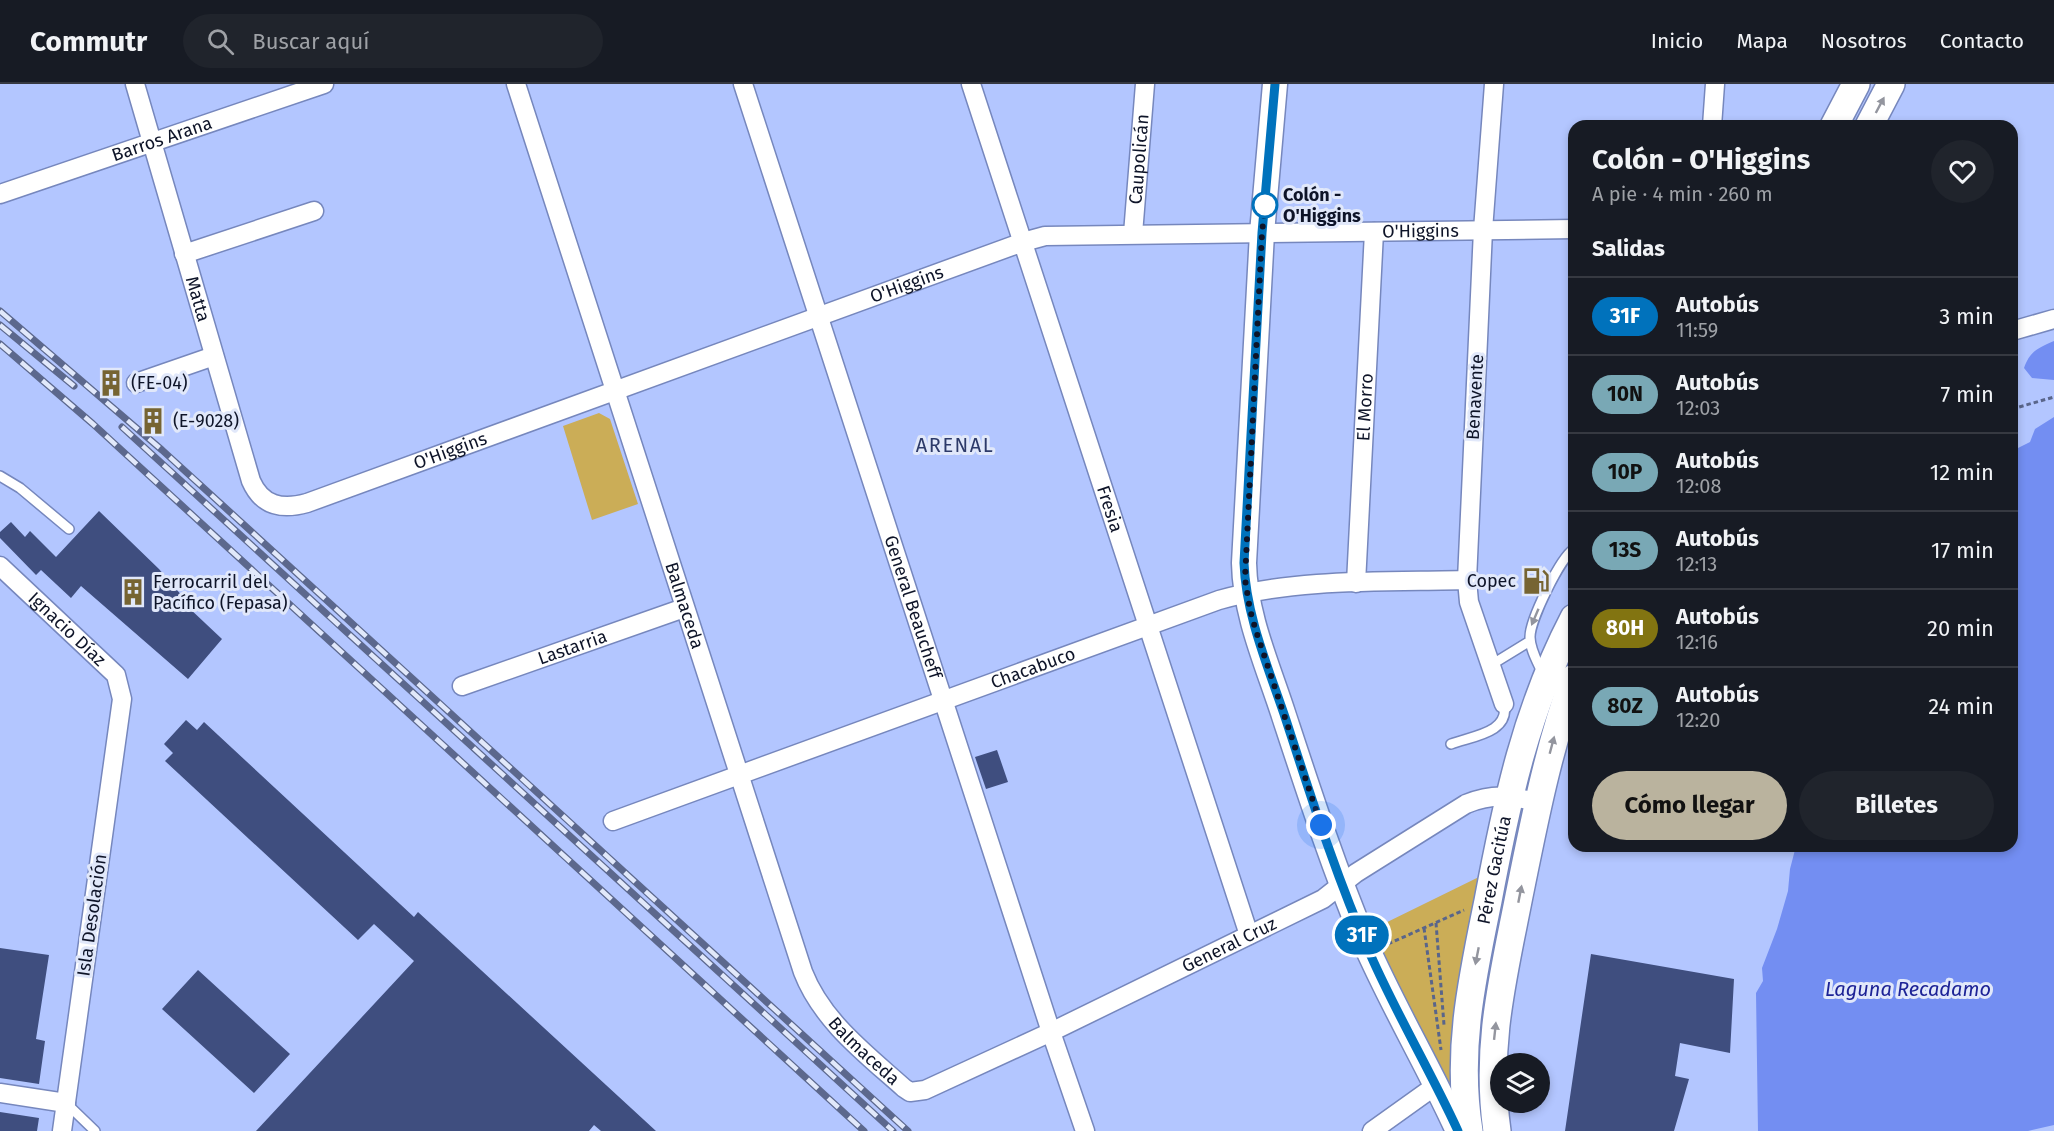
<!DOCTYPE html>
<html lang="es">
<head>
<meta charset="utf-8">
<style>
  :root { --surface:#171b24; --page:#20242c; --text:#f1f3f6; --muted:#9ea1a6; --line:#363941; --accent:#bab39e }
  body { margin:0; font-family:"Fira Sans",sans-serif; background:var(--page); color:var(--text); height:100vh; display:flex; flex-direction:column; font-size:22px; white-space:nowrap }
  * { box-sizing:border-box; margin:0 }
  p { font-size:20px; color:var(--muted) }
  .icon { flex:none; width:33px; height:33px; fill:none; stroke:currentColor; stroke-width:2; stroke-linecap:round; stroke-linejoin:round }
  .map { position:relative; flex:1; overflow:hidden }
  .sheet { position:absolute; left:1568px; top:36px; width:450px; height:732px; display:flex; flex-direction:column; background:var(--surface); border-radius:18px; box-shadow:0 3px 9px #0003 }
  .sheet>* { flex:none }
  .badge { padding:0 12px; border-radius:20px; font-size:21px; line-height:39px }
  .tools { position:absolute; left:1490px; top:969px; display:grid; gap:12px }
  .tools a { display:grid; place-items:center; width:60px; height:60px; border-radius:50%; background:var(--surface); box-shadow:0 3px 9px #0003; font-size:30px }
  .you { position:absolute; width:30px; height:30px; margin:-15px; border:4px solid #fff; border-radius:50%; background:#1a73e8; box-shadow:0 0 0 9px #1a73e833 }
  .map>.badge { position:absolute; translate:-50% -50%; box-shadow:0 0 0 3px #fff }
  h2 { padding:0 24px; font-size:22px; line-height:54px }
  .round { display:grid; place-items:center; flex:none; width:63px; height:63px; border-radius:32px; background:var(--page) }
  .summary { display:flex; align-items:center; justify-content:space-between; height:102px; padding:0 24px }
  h1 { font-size:28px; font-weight:700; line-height:45px }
  .action { display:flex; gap:12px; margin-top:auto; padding:12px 24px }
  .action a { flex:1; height:69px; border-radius:36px; background:var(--accent); color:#111; font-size:24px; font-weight:700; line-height:69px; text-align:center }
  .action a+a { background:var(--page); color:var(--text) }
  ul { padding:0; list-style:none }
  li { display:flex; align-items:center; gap:18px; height:78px; padding:0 24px; border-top:2px solid var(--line) }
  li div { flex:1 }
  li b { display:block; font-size:22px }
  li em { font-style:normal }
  li .badge { min-width:66px; font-weight:700; text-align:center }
  header { display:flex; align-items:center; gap:36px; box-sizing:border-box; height:84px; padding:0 30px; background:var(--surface); border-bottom:2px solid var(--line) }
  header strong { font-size:28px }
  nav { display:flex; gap:33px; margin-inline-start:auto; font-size:21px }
  .search { width:420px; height:54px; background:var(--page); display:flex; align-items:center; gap:15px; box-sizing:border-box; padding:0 21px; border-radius:33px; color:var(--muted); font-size:22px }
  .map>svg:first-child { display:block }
  .green { fill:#cbad57 }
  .water { fill:#738ef2 }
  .building { fill:#3f4e7f }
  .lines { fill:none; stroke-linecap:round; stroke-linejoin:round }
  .lane-casing { stroke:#7687bd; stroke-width:12 }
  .street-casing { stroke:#7687bd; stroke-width:21 }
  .secondary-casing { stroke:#7687bd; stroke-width:27 }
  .primary-casing { stroke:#7687bd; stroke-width:30 }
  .path { stroke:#59658a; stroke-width:3; stroke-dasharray:4.5 3; stroke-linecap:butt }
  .lane { stroke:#fff; stroke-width:9 }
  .street { stroke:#fff; stroke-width:18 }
  .secondary { stroke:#fff; stroke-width:24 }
  .primary { stroke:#fff; stroke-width:27 }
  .rail-casing { stroke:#5c688d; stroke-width:7 }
  .rail { stroke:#e1e8fa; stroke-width:4.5; stroke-dasharray:14; stroke-linecap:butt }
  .oneway { fill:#93959e }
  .line-casing { stroke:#fff; stroke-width:14 }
  .line { stroke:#0072bc; stroke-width:9 }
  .walk { stroke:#0e1428; stroke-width:6; stroke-dasharray:0 10.8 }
  .stop-dot { fill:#fff; stroke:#0072bc; stroke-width:3 }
  .labels { text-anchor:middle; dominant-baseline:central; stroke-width:6; stroke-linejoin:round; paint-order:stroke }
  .street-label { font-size:18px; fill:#0e1428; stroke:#e1e8fa }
  .stop-label { font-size:18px; font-weight:bold; fill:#0e1428; stroke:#e1e8fa; text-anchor:start }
  .poi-label { font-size:18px; fill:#0e1428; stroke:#e1e8fa; text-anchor:start }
  .neighbourhood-label { font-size:20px; letter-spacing:1.5px; fill:#2d3a69; stroke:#e1e8fa }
  .water-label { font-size:20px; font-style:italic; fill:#1d2396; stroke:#e1e8fa }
</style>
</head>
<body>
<header>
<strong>Commutr</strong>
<div class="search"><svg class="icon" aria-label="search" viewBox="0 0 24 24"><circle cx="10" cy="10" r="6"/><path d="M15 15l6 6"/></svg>Buscar aquí</div>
<nav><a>Inicio</a><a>Mapa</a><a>Nosotros</a><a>Contacto</a></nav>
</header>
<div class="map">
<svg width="2054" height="1047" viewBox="0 0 2054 1047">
  <rect width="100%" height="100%" fill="#b3c6ff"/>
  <path class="green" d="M599,329L610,335L638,420L592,436L563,342Z
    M1485,790L1454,998L1445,999L1371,846Z"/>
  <path class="water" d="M2054,257V296L2032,294L2024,284C2030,267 2038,264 2054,257Z
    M2054,333V1041L2028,1047H1758L1756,909L1763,897L1762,884L1777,845L1788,807L1790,785L1796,762H2012V381L2018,364L2030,358L2035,345Z"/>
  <path class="building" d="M99,427L159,485L189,520L188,523L222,555L188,595L81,502L71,514L41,486L36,491L0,454V448L11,438L25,453L30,447L56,473Z
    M186,636L197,646L204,638L414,833L418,828L656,1047H601L594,1041L589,1047H256L414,877L374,840L358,856L165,677L173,669L164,660Z
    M997,666L1008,698L986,705L975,673Z
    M0,864L49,871L36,955L45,957L39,1000L0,994Z
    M1591,870L1734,895L1730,969L1680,959L1675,992L1689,995L1674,1047H1565Z
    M198,886L290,970L254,1009L162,925Z
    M0,1028L39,1034L37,1047H0Z"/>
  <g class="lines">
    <defs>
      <path id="lane" d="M0,392L20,404L69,445
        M1491,581L1530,557
        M1542,588C1537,577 1530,565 1530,553C1530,536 1560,474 1574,465
        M1451,660C1472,652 1510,649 1504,620
        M66,1019L95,1047"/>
      <g id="street">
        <path id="s1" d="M135,0L251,397C262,422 282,426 307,419L1023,158L1045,152L1574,145"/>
        <path id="s2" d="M516,0L803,888C822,937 866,970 904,1004L910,1008L925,1006L1051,948L1323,815L1356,789L1466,720C1494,709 1509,712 1538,718"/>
        <path id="s3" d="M743,0L1051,948L1085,1047"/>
        <path id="s4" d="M971,0L1249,851"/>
        <path d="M1494,0L1483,146L1467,496L1469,518L1504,620"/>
        <path d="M1712,42L1715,0"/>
        <path id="s5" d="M0,110L324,0"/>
        <path id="s6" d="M1133,150L1145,0"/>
        <path d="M184,170L314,127"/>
        <path d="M2012,247L2054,235"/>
        <path d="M136,299L214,272"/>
        <path id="s7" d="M0,482L116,591L122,615L62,1047"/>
        <path id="s8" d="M1356,499L1374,148"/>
        <path id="s9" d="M462,602L684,524"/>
        <path id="s10" d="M613,737L1219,516C1294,494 1388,498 1467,496"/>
        <path d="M0,1009L66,1019"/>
        <path d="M1372,1047L1435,1002"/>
      </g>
      <path id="secondary" d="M1275,0L1262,149L1244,479C1245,532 1268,582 1284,632C1309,708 1334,785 1365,859C1393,923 1429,983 1458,1047"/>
      <g id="primary">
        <path d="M1834,42L1856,0"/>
        <path d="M1869,42L1891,0"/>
        <path id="s11" d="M1469,1047C1456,967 1472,895 1488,817C1507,716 1526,626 1574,534"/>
        <path d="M1497,1047C1485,962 1503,894 1519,812C1534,738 1548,665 1574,594"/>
      </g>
    </defs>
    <use href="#lane" class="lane-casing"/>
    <use href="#street" class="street-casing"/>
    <use href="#secondary" class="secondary-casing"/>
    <use href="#primary" class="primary-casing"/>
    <path class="path" d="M2012,325L2054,313
      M1436,839L1444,941
      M1424,844L1441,966
      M1388,860L1464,826"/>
    <use href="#lane" class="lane"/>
    <use href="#street" class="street"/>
    <use href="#secondary" class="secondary"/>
    <use href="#primary" class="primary"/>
    <defs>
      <path id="rail" d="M0,227L162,366L908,1047
        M0,241L74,302
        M0,260L93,340L864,1047
        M122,343L893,1047"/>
    </defs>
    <use href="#rail" class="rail-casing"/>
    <use href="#rail" class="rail"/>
  </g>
  <defs><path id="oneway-solid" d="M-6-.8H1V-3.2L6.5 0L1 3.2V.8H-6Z" transform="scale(1.5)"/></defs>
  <g class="oneway">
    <use href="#oneway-solid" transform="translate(1880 21) rotate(-62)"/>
    <use href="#oneway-solid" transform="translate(1535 533) rotate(113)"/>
    <use href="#oneway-solid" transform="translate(1552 661) rotate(-75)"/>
    <use href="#oneway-solid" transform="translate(1520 810) rotate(-79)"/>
    <use href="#oneway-solid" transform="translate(1477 872) rotate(101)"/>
    <use href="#oneway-solid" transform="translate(1495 947) rotate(-84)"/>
  </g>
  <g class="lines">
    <defs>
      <path id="line" d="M1275,0L1262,149L1244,479C1246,533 1269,585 1286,636C1312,716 1337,795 1371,872C1397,931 1431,988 1458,1047"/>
    </defs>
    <use href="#line" class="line-casing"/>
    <use href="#line" class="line"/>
    <path class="walk" d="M1265,121L1262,149L1245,495L1250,526L1256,547L1321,741"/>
  </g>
  <defs>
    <symbol id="building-bare" viewBox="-9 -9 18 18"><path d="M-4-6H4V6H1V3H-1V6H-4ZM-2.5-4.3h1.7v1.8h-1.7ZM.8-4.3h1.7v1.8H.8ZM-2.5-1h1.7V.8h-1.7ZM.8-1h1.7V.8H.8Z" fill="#766432" stroke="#e1e8fa" stroke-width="2.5" paint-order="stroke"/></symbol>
    <symbol id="fuel-bare" viewBox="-9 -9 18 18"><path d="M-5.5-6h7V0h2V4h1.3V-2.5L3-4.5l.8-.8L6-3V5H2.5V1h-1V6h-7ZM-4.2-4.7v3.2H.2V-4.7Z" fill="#766432" stroke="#e1e8fa" stroke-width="2.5" paint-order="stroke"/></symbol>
  </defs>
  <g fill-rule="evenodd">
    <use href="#building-bare" x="92" y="280" width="38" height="38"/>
    <use href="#building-bare" x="134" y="318" width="38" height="38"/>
    <use href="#fuel-bare" x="1517" y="478" width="38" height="38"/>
    <use href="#building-bare" x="114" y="489" width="38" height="38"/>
  </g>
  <circle class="stop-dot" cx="1265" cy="121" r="12"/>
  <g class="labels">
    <g class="street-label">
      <text stroke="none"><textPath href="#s5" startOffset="171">Barros Arana</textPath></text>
      <text stroke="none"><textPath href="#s6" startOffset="75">Caupolicán</textPath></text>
      <text stroke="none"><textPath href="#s1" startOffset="1641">O'Higgins</textPath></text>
      <text stroke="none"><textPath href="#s1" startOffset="1119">O'Higgins</textPath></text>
      <text stroke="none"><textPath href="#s1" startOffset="224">Matta</textPath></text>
      <text transform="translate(1475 313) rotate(-87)">Benavente</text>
      <text stroke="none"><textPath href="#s8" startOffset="176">El Morro</textPath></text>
      <text stroke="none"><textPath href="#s1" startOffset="633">O'Higgins</textPath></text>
      <text stroke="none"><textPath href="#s4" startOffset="447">Fresia</textPath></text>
      <text stroke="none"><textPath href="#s2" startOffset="548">Balmaceda</textPath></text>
      <text stroke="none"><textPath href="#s3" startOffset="550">General Beaucheff</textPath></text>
      <text stroke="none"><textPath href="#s7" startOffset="92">Ignacio Díaz</textPath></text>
      <text stroke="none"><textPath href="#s9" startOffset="117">Lastarria</textPath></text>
      <text stroke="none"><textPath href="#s10" startOffset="447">Chacabuco</textPath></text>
      <text stroke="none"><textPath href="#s11" startOffset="264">Pérez Gacitúa</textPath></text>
      <text transform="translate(92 831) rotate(-82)">Isla Desolación</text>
      <text stroke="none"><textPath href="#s2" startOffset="1448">General Cruz</textPath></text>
      <text stroke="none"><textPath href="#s2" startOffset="1034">Balmaceda</textPath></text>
    </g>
    <g class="stop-label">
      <text x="1283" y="111">Colón -<tspan x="1283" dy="21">O'Higgins</tspan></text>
    </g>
    <g class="poi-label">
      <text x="131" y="299">(FE-04)</text>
      <text x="173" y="337">(E-9028)</text>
      <text x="1516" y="497" text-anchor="end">Copec</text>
      <text x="153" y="498">Ferrocarril del<tspan x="153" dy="21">Pacífico (Fepasa)</tspan></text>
    </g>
    <g class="neighbourhood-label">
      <text x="955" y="361">ARENAL</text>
    </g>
    <g class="water-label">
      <text x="1908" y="905">Laguna Recadamo</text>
    </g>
  </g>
</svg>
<div class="tools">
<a><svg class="icon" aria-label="layers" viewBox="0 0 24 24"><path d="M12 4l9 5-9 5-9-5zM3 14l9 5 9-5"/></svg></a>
</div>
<div class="you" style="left:1321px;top:741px"></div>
<b class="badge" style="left:1362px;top:851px;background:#0072bc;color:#fff">31F</b>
<section class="sheet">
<div class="summary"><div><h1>Colón - O'Higgins</h1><p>A pie · 4 min · 260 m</p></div><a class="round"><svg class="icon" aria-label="heart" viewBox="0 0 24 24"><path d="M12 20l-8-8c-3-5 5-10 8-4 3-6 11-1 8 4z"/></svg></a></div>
<h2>Salidas</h2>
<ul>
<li><span class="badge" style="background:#0072bc;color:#fff">31F</span><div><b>Autobús</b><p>11:59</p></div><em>3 min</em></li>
<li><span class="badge" style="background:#79a8b5;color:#111">10N</span><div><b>Autobús</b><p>12:03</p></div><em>7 min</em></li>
<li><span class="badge" style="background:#79a8b5;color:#111">10P</span><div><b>Autobús</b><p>12:08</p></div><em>12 min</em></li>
<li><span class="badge" style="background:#79a8b5;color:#111">13S</span><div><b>Autobús</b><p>12:13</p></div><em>17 min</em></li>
<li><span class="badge" style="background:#827411;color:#fff">80H</span><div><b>Autobús</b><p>12:16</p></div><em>20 min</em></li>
<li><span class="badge" style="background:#79a8b5;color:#111">80Z</span><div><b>Autobús</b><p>12:20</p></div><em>24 min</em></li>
</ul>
<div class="action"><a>Cómo llegar</a><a>Billetes</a></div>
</section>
</div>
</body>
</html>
